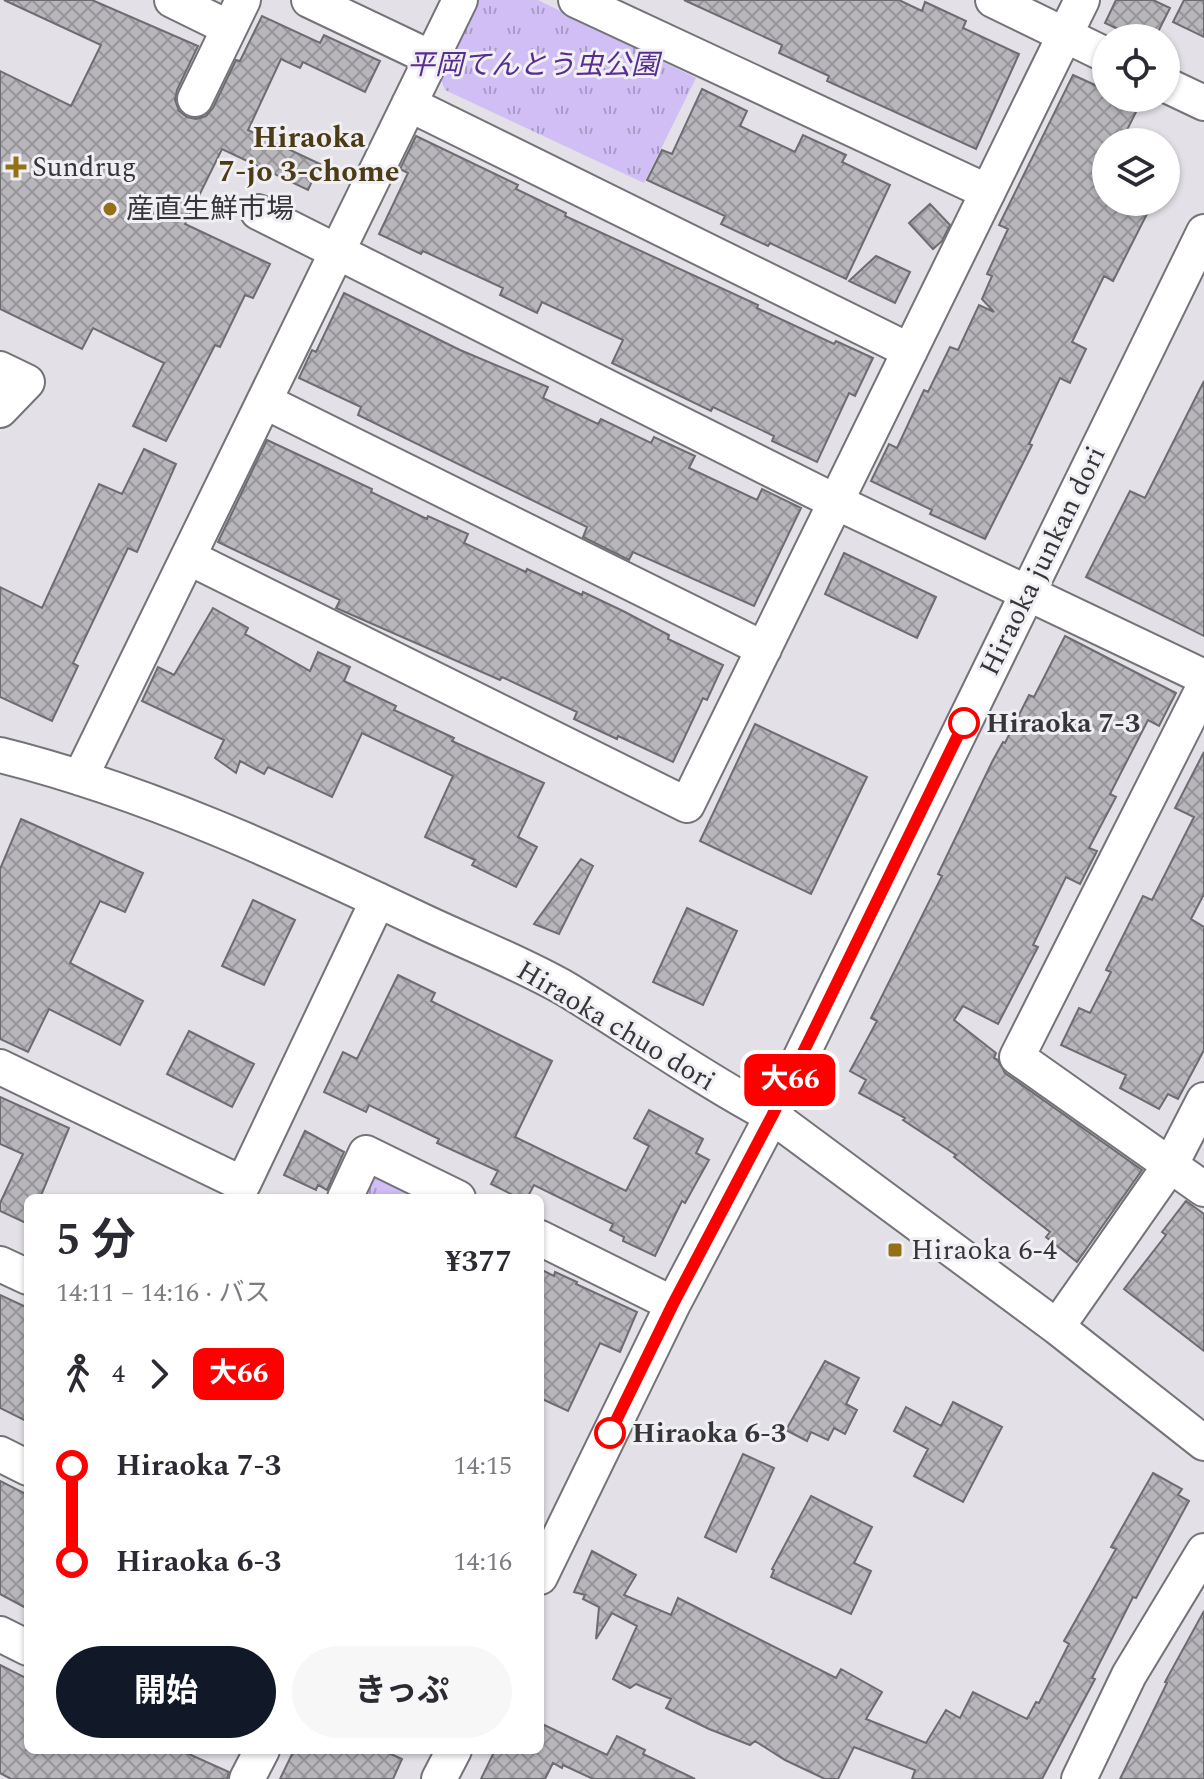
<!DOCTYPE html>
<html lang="ja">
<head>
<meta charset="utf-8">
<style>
  :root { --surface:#fff; --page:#f7f7f7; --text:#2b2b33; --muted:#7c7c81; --accent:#111827 }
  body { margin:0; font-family:Spectral,"Noto Sans JP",serif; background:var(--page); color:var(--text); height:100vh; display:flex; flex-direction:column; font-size:30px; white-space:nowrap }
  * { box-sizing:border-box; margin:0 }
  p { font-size:26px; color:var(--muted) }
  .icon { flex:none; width:44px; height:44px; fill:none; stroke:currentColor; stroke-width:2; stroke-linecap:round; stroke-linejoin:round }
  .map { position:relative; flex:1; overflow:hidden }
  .sheet { position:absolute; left:24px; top:1194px; width:520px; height:560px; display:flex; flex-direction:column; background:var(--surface); border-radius:12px; box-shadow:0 2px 6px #0004 }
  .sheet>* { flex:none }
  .badge { padding:0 16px; border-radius:12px; font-size:28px; line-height:52px }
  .tools { position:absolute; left:1092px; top:24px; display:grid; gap:16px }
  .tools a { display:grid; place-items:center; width:88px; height:88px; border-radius:50%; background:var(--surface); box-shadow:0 2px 6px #0004; font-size:40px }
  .map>.badge { position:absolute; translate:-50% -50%; box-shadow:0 0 0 4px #fff }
  .legs { display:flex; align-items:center; gap:12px; height:88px; padding:0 32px; font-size:26px }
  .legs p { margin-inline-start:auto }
  .headline { display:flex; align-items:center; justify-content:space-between; height:136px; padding:0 32px }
  h1 { font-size:44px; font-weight:700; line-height:60px }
  .cta { display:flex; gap:16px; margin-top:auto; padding:16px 32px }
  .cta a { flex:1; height:92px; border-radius:48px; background:var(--accent); color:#fff; font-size:32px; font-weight:700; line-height:92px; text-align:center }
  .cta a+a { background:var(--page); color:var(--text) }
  ul { padding:0 32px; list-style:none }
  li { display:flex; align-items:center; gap:28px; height:96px; font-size:30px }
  li i { display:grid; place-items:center; width:12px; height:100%; margin:0 10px; background:currentColor }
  li i::after { content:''; width:20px; height:20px; margin:-10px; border:6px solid; border-radius:50%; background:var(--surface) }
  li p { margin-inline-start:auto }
  li:first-child i { background:linear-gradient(#0000 50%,currentColor 0) }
  li:last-child i { background:linear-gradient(currentColor 50%,#0000 0) }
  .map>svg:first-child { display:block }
  .grass { fill:url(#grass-tufts) }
  .building { fill:url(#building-cross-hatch); stroke:#6d6c71; stroke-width:2 }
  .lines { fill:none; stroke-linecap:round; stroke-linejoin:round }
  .minor-casing { stroke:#747378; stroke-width:38 }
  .minor { stroke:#fff; stroke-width:34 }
  .line-1-casing { stroke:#fff; stroke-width:18 }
  .line-1 { stroke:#f00; stroke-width:12 }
  .poi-dot { fill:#947119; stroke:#f0eff4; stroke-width:3 }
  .stop-1-dot { fill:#fff; stroke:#f00; stroke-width:4 }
  .labels { text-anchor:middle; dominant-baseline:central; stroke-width:6; stroke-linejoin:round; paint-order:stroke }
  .park-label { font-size:28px; font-style:italic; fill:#582d90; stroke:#f0eff4 }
  .poi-label { font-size:28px; fill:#363537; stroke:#f0eff4; text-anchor:start }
  .street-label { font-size:28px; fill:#363537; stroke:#f0eff4 }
  .stop-label { font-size:28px; font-weight:bold; fill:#363537; stroke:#f0eff4; text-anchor:start }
  .neighbourhood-label { font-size:30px; font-weight:bold; fill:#4c3b14; stroke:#f0eff4 }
</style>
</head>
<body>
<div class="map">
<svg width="1204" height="1779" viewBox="0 0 1204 1779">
  <defs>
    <pattern id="grass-tufts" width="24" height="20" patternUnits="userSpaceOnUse" patternTransform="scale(2)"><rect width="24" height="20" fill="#d0bef5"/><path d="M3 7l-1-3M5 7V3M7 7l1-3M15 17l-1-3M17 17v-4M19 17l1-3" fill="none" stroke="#aa9bc7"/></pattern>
    <pattern id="building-cross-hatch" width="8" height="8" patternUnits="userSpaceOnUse" patternTransform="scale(2)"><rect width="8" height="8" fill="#b8b6bb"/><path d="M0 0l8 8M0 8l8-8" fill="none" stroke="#969599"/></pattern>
  </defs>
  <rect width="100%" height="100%" fill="#e3e1e7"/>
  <path class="grass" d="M479,0H538L696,78L644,183L445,90L441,80Z
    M366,1153L434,1198H345Z"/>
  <path class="building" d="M4,0H92L198,46L177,90L175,100L179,111L187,117L196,119L206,116L213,108L236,60L240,61L262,16L320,43L324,35L380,61L365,92L303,62L300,68L281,59L248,130L320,164L308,190L222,149L185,224L270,264L253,298L245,295L220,347L215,345L166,441L133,426L164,363L93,328L82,349L0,309V71L71,106L101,45Z
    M684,0H899L922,11L925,2L966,21L963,28L1019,54L976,149L827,81L829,76L779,53L782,45Z
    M1116,0H1153L1170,8L1155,38H1137L1105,23Z
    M1184,0H1204V37L1173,22Z
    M1073,75L1106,90V98H1122L1139,106L1121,142H1106V202H1153L1113,281L1104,276L1072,342L1086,349L1070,383L1060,378L1029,444L1032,445L985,539L930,514L932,510L871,481L889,444L897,448L924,390L928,392L950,347L958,350L979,305L994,312L982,299L992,276L987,274L1008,229L999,225Z
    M702,89L747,111L740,126L795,152L803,135L846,155L842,162L890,185L846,279L770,243L768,246L721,224L725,216L647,180L662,150L672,154Z
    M416,136L518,185L516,189L566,213L565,216L758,305L757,308L834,344L836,341L873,358L855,396L849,393L817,462L772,441L774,436L713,407L711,411L612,363L623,340L542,302L537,313L500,295L503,288L423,251L421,254L379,234L408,173L400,169Z
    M930,204L950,225L942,241L933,249L909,223Z
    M876,256L910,272L895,303L849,281Z
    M344,293L460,350L548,387L543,398L598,424L601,419L651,443L654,437L695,456L689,468L757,500L762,489L801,508L754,606L633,552L629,560L583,537L587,527L358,415L361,407L299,378L312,350L316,352Z
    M1204,381V636L1086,577L1130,491L1145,498Z
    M267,440L372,489L371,492L427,519L428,516L468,534L464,543L526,572L527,569L582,595L583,592L623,611L669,635L668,639L723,665L707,700L703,698L673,762L618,736L617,739L574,719L577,712L502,677L500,680L336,608L340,600L218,542Z
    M144,449L176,464L137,552L128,548L73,663L78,666L52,721L0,697V587L42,608L99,484L122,494Z
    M844,553L936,597L917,638L825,594Z
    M213,608L248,628L245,634L310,671L318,652L350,667L344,681L396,706L394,710L454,738L452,741L544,783L518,837L537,847L516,887L472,865L475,860L425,837L453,776L362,733L332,797L268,767L264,774L240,761L236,773L215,758L224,740L142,701L158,667L174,675Z
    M1065,636L1176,693L1159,726L1148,720L1110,794L1116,797L1089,848L1097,851L1080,884L1066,877L1033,945L1038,947L998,1024L963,1006L954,1020L996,1053L994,1058L998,1060L1005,1073L1142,1170L1077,1262L1046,1237L1050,1232L954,1157L956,1155L903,1120L905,1118L859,1093L866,1080L850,1071L877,1021L871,1018L942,876L938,874L992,762L1003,742L1005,743L1029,695L1034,697Z
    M755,724L867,777L811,894L700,841Z
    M1204,752V894L1191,919L1204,927V1050L1178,1099L1168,1094L1159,1109L1120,1088L1126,1075L1061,1045L1079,1008L1090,1013L1111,972L1106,970L1143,896L1152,900L1194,817L1175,808Z
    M21,819L143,873L125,912L100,901L70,963L143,1001L120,1045L49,1009L28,1052L0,1039V869Z
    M581,859L593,866L559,934L534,924Z
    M253,900L295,920L264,985L222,966Z
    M687,908L737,931L703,1005L653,982Z
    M398,975L435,993L431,1001L552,1061L515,1137L626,1191L649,1146L634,1138L649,1110L703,1139L696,1153L709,1160L685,1203L682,1201L655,1256L623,1241L624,1237L610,1230L613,1224L534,1185L527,1198H519L491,1184L498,1171L437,1143L439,1139L369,1105L366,1112L324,1092L343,1052L357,1059Z
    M189,1031L254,1064L232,1107L167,1074Z
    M0,1097L69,1128L40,1198H28V1224L0,1211V1203L23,1154L0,1144Z
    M305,1131L344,1152L327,1190L318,1185L316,1190L284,1175Z
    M1186,1201L1204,1214V1351L1124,1289L1166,1235L1162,1232Z
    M540,1269L554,1276L555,1272L577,1282L576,1284L637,1312L620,1352L600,1343L568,1411L540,1398Z
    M0,1295L28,1308V1422L0,1408Z
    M825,1361L859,1378L846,1404L857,1410L845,1434L834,1428L828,1440L811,1432L807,1441L786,1430Z
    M953,1402L1002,1427L963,1502L914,1476L928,1449L894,1431L906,1407L941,1426Z
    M743,1454L774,1468L736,1552L705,1537Z
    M1153,1473L1182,1489L1178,1495L1189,1501L1136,1598L1133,1597L1092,1678L1095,1679L1042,1779H912L915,1770L854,1747L838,1779H825L785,1760L755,1741L750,1745L709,1729L666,1708L671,1699L636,1684L630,1688L613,1679L637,1626L612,1613L596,1639L599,1607L583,1599L585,1595L574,1592L592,1551L636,1575L624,1595L671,1615L678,1598L836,1678L841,1669L882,1692L866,1719L926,1743L946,1710L960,1718L973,1692L1027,1719L1036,1702L1039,1703L1069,1644L1064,1641L1116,1549L1111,1547Z
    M0,1481L28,1495V1609L0,1594Z
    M811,1496L872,1527L854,1563L871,1571L851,1614L771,1577L774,1570L772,1569Z
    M1204,1611V1779H1120L1167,1683L1165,1682Z
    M0,1665L28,1679V1750H180L229,1772L227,1779H11L0,1773Z
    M540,1723L607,1755L617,1736L645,1750L643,1754L695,1779H593L563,1765L562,1768L553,1763L545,1779H481L495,1750H540Z
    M294,1750H382L402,1759L393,1779H280Z"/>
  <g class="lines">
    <defs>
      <path id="minor" d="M172,0L229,28
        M309,0L431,58
        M576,0L988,192
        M993,0L1106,55
        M1166,85L1204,103
        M195,99L243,0
        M409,104L910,351
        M258,212L836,502L1204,677
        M0,369L27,382L0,410
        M264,401L764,649
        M188,557L687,805L1082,0
        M1204,687L1017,1057L1204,1189
        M0,755C145,791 283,855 418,919C466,942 519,962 566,989C635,1031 701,1078 772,1116L1057,1327L1204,1443
        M80,778L460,0
        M0,1067L243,1184L378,900
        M345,1198L366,1153L458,1198
        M540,1238L673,1304
        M0,1264L28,1277
        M1057,1327L1171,1164L1204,1100
        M0,1454L28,1468
        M540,1577L673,1304L772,1116L1204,232
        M0,1634L28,1648
        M247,1779L262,1750
        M439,1779L454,1750
        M1079,1779L1129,1675L1204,1551"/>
    </defs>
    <use href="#minor" class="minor-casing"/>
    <use href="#minor" class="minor"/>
  </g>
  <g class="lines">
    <defs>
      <path id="line-1" d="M610,1433L673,1304L772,1116L964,723"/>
    </defs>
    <use href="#line-1" class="line-1-casing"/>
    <use href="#line-1" class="line-1"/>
  </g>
  <g class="poi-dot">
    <path d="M12 155h8v8h8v8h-8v8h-8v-8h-8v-8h8z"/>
    <circle cx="110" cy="209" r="8"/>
    <rect x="887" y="1242" width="16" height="16" rx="4"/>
  </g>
  <g class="stop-1-dot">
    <circle cx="964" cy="723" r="14"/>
    <circle cx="610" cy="1433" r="14"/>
  </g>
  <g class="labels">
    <g class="park-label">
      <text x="533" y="65">平岡てんとう虫公園</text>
    </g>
    <g class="poi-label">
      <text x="32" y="167">Sundrug</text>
      <text x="126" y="209">産直生鮮市場</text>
      <text x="911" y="1250">Hiraoka 6-4</text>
    </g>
    <g class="street-label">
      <text transform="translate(1043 561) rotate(-64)">Hiraoka junkan dori</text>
      <text transform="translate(616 1026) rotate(31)">Hiraoka chuo dori</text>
    </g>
    <g class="stop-label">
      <text x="986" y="723">Hiraoka 7-3</text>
      <text x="632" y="1433">Hiraoka 6-3</text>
    </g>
    <g class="neighbourhood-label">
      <text x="309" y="138">Hiraoka<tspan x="309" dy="34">7-jo 3-chome</tspan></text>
    </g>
  </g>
</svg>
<div class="tools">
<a><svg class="icon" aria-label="locate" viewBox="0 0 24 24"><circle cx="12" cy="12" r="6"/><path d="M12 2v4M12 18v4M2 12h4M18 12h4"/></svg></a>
<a><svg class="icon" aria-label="layers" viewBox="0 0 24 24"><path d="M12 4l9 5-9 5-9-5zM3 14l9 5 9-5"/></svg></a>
</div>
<b class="badge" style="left:790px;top:1080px;background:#f00;color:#fff">大66</b>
<section class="sheet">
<div class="headline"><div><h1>5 分</h1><p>14:11 – 14:16 · バス</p></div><b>¥377</b></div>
<div class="legs"><svg class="icon" aria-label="walk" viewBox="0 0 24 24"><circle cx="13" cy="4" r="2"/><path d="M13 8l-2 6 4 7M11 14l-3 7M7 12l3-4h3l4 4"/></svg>4<svg class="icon" aria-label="forward" viewBox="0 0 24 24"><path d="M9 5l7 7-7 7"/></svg><b class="badge" style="background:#f00;color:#fff">大66</b></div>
<ul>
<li><i style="color:#f00"></i><b>Hiraoka 7-3</b><p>14:15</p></li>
<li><i style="color:#f00"></i><b>Hiraoka 6-3</b><p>14:16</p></li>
</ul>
<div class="cta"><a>開始</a><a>きっぷ</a></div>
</section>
</div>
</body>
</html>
